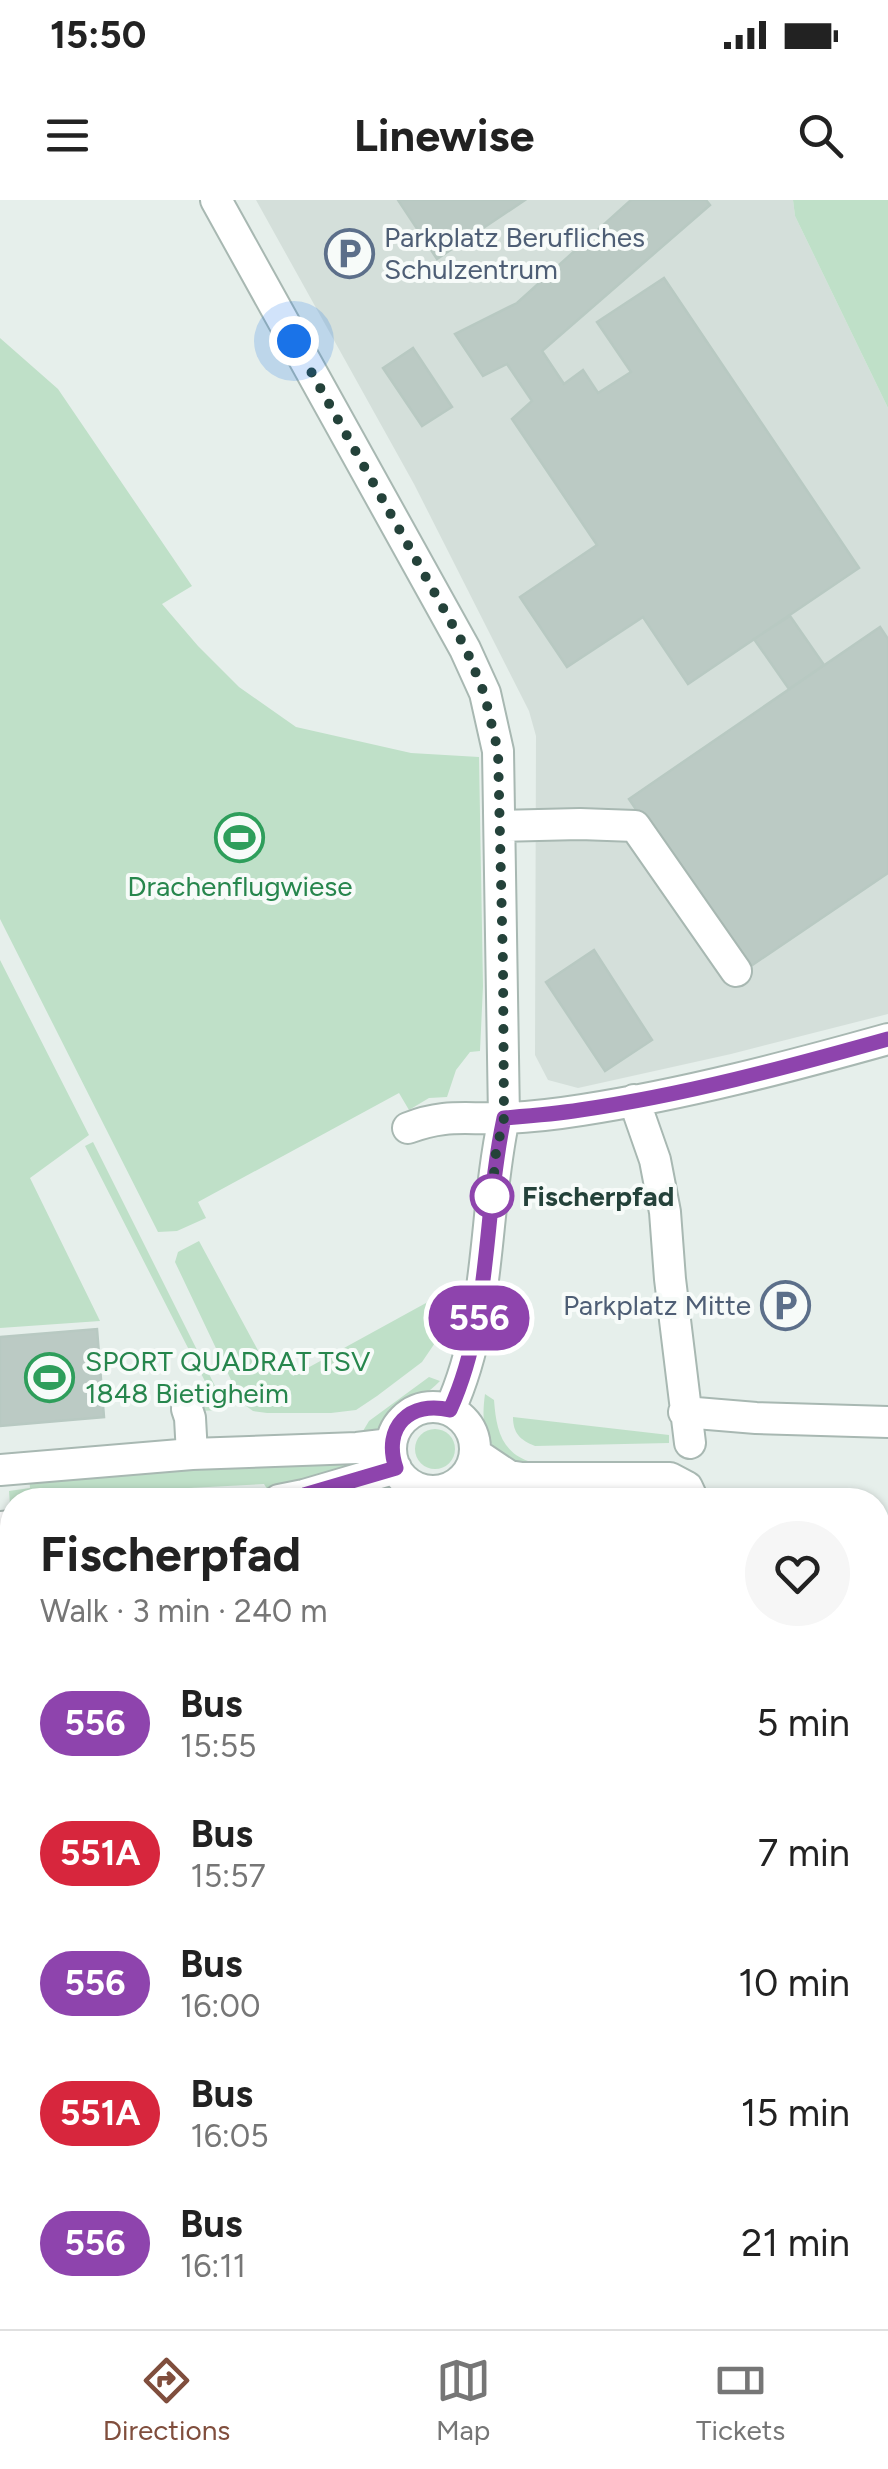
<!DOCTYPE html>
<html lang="en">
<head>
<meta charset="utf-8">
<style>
  :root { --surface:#fff; --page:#f6f6f6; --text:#222; --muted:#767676; --line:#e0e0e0; --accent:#804e3d }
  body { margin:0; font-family:Figtree,sans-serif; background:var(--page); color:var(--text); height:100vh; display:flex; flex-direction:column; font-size:38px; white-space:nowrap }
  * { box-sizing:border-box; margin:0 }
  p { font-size:32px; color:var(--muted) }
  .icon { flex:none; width:55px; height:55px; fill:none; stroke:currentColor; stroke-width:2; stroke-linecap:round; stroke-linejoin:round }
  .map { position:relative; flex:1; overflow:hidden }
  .drawer { position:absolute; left:0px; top:1288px; width:890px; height:842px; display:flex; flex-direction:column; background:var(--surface); border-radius:40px 40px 0 0; box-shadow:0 2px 8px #0004 }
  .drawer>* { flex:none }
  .badge { padding:0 20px; border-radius:32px; font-size:35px; line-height:65px }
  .you { position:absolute; width:50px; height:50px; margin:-25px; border:8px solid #fff; border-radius:50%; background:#1a73e8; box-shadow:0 0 0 15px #1a73e833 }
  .map>.badge { position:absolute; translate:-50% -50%; box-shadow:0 0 0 5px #fff }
  .round { display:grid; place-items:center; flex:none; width:105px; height:105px; border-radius:52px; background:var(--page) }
  .summary { display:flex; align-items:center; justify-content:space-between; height:170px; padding:0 40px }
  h1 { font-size:48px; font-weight:700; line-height:75px }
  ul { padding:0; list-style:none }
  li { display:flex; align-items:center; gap:30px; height:130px; padding:0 40px }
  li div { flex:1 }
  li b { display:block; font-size:38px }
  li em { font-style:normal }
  li .badge { min-width:110px; font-weight:700; text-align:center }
  .status { display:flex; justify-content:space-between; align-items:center; height:70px; padding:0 50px; background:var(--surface); direction:ltr }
  .status svg { height:28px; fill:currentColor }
  header { display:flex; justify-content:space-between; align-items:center; height:130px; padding:0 40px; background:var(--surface); font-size:45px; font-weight:700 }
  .tabs { display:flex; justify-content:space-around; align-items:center; height:140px; border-top:2px solid var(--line); background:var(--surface); font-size:28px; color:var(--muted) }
  .tabs a { display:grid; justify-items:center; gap:5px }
  .tabs .current { color:var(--accent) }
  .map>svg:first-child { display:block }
  .built { fill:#d4dfda }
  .green { fill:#bfe0c8 }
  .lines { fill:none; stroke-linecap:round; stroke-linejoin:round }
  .stream { stroke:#8ec9d4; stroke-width:8 }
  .building { fill:#bbcac4; stroke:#b8c9c2; stroke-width:2.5 }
  .minor-casing { stroke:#a8b8b2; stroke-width:34 }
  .minor { stroke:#fff; stroke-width:30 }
  .line-casing { stroke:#fff; stroke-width:22 }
  .line { stroke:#8e44ad; stroke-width:15 }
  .walk { stroke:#24423a; stroke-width:10; stroke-dasharray:0 18 }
  .stop-dot { fill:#fff; stroke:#8e44ad; stroke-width:5 }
  .labels { text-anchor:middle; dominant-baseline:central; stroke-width:8; stroke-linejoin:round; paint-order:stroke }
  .service-label { font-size:28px; fill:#4e5e75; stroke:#f7fbf9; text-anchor:start }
  .leisure-label { font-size:28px; fill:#27864d; stroke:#f7fbf9 }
  .stop-label { font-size:28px; font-weight:bold; fill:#24423a; stroke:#f7fbf9; text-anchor:start }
</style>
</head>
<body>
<div class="status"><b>15:50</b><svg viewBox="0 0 49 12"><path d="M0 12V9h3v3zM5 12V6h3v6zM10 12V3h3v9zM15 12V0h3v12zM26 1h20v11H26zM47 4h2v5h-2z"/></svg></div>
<header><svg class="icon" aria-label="menu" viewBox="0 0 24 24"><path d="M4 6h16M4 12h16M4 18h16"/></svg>Linewise<svg class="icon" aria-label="search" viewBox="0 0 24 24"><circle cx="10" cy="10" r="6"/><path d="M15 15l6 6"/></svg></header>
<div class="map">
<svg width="888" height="2129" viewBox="0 0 888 2129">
  <rect width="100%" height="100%" fill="#e6efeb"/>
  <path class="built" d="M256,0H793L795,16L888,208V814L731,854L578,888L548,880L535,855L536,536L529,511L414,284Z"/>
  <path class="green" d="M793,0H888V208L795,16Z
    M0,138L58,189L192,386L162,404L198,446L239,487L296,527L411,553L479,557L483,786L480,851L470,852L456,870L447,897L429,898L409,910L399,893L198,1002L206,1018L177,1031L158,1032L0,719Z
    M0,760L89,935L30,978L100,1121L0,1128Z
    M93,942L226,1208L224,1210L196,1211L193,1206L212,1195L85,946Z
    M199,1041L268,1169L284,1161L293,1176L446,1092L439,1137L422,1162L377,1196L356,1210L331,1213H267L253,1211L242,1203L175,1062L178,1052Z
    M429,1177L440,1181C427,1194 419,1197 405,1206C390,1217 382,1231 365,1239L363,1231L369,1221Z
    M485,1194L494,1200C496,1226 500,1251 528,1261C537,1264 551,1262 561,1262L565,1266L524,1273C491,1248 479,1238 485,1194Z
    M513,1217L669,1235V1243L535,1246C520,1240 513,1233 513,1217Z
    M415 1249a20 20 0 1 1 40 0a20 20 0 1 1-40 0Z
    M345,1259L348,1276L269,1292L264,1284L170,1289L56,1300H12V1304L10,1305L9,1291L30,1288L29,1275Z
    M592,2118H850L856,2129H595Z"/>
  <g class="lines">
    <path class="stream" d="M646,2118L650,2129"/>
  </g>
  <path class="building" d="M398,0H525L437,59Z
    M631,0H706L710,5L542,151L564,184L583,170L598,193L631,172L597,122L664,78L859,368L688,484L643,417L567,467L520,397L597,345L512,219L532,201L507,164L483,176L455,134L517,103Z
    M413,148L452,207L422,226L383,168Z
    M790,416L824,465L789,489L754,439Z
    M880,427L888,439V673L745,770L629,599Z
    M594,750L652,840L605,871L546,782Z
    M97,1129L104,1217L0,1226V1137Z
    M888,1351V1427L878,1433V1353L879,1356Z
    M12,1365V1455L10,1427L0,1428V1367Z
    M12,1458V1536L0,1543V1465Z
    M888,1660V1714L884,1716L878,1704V1666Z
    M9,1740L12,1746V1764L0,1771V1745Z
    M12,1764V1790L0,1796V1771Z
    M12,1790V1815L6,1819L0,1809V1796Z
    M878,1977L888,1996V2018L878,2024Z
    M888,2053V2110L878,2091V2059Z
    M103,2118H130L135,2129H83Z
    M201,2118H252L227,2129H206Z
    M439,2118H508L513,2129H445Z
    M508,2118H552L528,2129H513Z"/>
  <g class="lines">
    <defs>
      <path id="minor" d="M216,0L465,449L485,493L498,551L504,918C483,1015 492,1117 450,1209
        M500,626L580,624L635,626L736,771
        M634,900L655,960L665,1012L670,1079L690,1243
        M408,928C447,913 467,920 506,918C531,917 557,914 582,910C685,894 788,867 888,839
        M391 1249a42 42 0 1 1 84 0a42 42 0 1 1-84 0Z
        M187,1209L190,1218L192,1254
        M684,1212L756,1218L888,1222
        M476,1254L509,1276L522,1278H670L687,1287L693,1300
        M0,1270L192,1254L357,1248L391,1244
        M461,1280L492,1299L506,1300
        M279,1300L304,1295L396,1268
        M0,1327L12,1326
        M0,1593L12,1587
        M878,1615L888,1609
        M878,1796L888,1815
        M0,1934L12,1928
        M0,2039L12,2063
        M39,2118L44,2129
        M307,2129L332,2118"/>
    </defs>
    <use href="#minor" class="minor-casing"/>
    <use href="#minor" class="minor"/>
  </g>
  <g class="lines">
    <defs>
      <path id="line" d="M280,1300L304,1295L396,1268C382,1227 410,1200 450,1210C492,1117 483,1015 504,918C529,916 555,914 580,910C684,895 788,867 888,839"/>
    </defs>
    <use href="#line" class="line-casing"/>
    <use href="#line" class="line"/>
    <path class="walk" d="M294,141L466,449L484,493L498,551L503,765L504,918L496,952L492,996"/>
  </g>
  <defs>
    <symbol id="parking-ring" viewBox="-11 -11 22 22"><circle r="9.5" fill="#f7fbf9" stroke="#5c6f8a" stroke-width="1.5"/><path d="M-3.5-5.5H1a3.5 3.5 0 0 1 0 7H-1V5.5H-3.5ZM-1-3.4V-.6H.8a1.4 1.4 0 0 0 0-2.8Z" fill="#5c6f8a"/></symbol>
    <symbol id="stadium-ring" viewBox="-11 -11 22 22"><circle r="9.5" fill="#f7fbf9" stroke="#2e9e5b" stroke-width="1.5"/><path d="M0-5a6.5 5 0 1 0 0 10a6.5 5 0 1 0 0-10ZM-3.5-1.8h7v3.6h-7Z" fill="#2e9e5b"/></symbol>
  </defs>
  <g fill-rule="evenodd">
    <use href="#parking-ring" x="322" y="26" width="55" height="55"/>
    <use href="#stadium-ring" x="212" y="610" width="55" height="55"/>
    <use href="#parking-ring" x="758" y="1078" width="55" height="55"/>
    <use href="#stadium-ring" x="22" y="1150" width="55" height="55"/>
  </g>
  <circle class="stop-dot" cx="492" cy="996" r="20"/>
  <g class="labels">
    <g class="service-label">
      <text x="384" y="37">Parkplatz Berufliches<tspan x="384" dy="32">Schulzentrum</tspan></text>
      <text x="751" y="1105" text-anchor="end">Parkplatz Mitte</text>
    </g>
    <g class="leisure-label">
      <text x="240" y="686">Drachenflugwiese</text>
      <text x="85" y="1161" text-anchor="start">SPORT QUADRAT TSV<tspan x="85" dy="32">1848 Bietigheim</tspan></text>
    </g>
    <g class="stop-label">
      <text x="522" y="996">Fischerpfad</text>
    </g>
  </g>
</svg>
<div class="you" style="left:294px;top:141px"></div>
<b class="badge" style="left:479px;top:1118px;background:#8e44ad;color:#fff">556</b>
<section class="drawer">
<div class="summary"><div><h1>Fischerpfad</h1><p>Walk · 3 min · 240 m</p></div><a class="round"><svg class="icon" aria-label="heart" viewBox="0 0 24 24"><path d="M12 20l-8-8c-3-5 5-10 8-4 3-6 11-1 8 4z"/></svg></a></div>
<ul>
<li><span class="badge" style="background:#8e44ad;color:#fff">556</span><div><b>Bus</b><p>15:55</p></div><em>5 min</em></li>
<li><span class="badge" style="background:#d7263d;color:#fff">551A</span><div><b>Bus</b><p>15:57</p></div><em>7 min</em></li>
<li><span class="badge" style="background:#8e44ad;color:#fff">556</span><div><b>Bus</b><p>16:00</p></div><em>10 min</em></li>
<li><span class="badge" style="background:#d7263d;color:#fff">551A</span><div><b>Bus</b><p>16:05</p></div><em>15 min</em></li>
<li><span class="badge" style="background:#8e44ad;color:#fff">556</span><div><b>Bus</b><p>16:11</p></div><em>21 min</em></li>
</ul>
</section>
</div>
<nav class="tabs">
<a class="current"><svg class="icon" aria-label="directions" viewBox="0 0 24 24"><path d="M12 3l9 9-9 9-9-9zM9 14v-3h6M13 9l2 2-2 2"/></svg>Directions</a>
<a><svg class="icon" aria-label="map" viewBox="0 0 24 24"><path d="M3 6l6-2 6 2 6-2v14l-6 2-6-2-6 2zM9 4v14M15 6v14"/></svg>Map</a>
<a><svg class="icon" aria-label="tickets" viewBox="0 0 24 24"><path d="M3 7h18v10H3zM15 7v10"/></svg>Tickets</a>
</nav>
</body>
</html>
